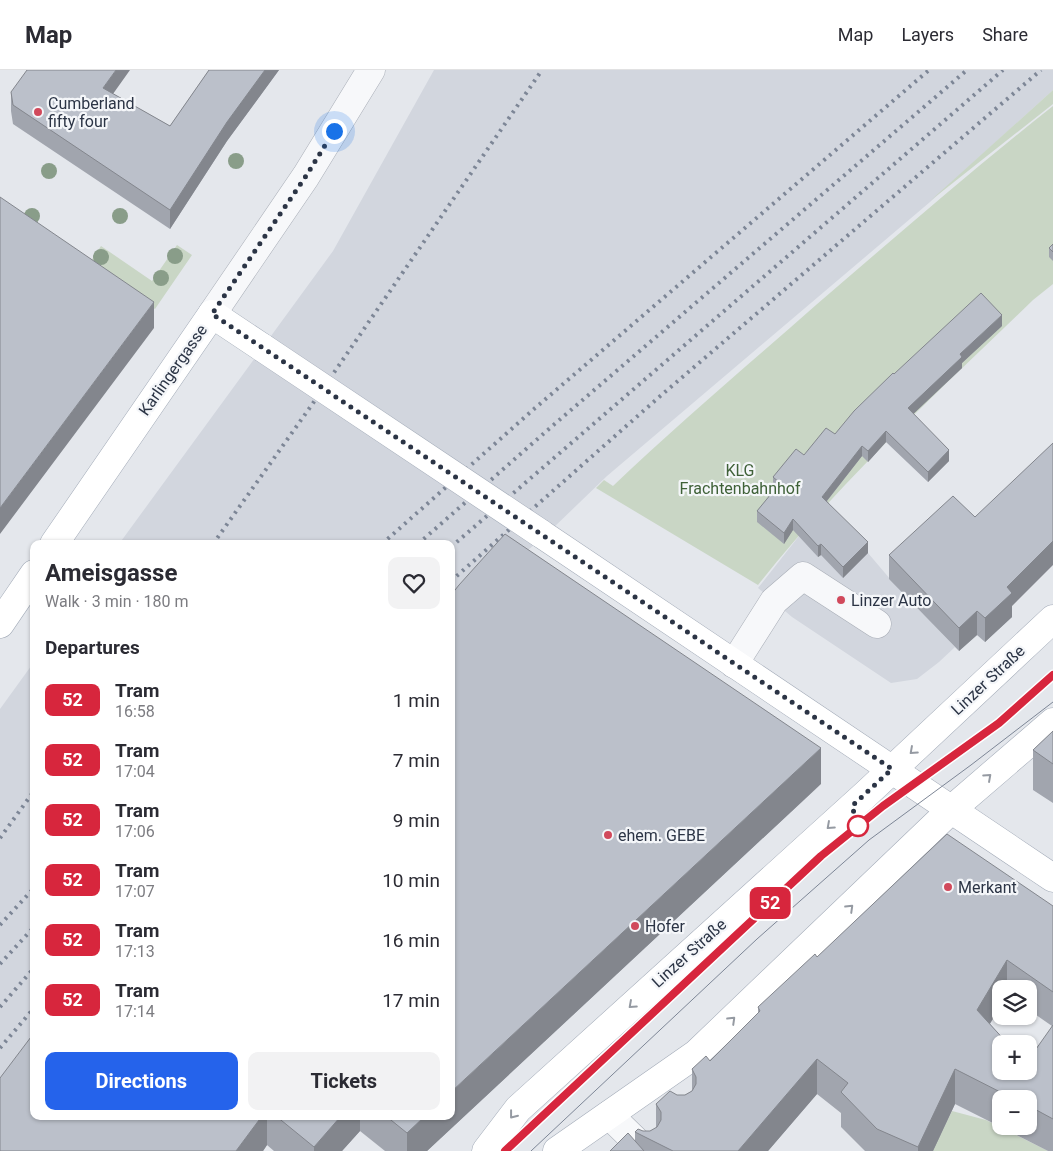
<!DOCTYPE html>
<html lang="en">
<head>
<meta charset="utf-8">
<style>
  :root { --surface:#fff; --page:#f2f2f3; --text:#2b2b33; --muted:#7c7c81; --line:#e1e1e2; --accent:#2563eb }
  body { margin:0; font-family:Roboto,sans-serif; background:var(--page); color:var(--text); height:100vh; display:flex; flex-direction:column; font-size:19px; white-space:nowrap }
  * { box-sizing:border-box; margin:0 }
  p { font-size:16px; color:var(--muted) }
  .icon { flex:none; width:28px; height:28px; fill:none; stroke:currentColor; stroke-width:2; stroke-linecap:round; stroke-linejoin:round }
  .map { position:relative; flex:1; overflow:hidden }
  .sheet { position:absolute; left:30px; top:470px; width:425px; height:580px; display:flex; flex-direction:column; background:var(--surface); border-radius:10px; box-shadow:0 1px 4px #0004 }
  .sheet>* { flex:none }
  .badge { padding:0 10px; border-radius:8px; font-size:18px; line-height:32px }
  .fabs { position:absolute; left:992px; top:910px; display:grid; gap:10px }
  .fabs a { display:grid; place-items:center; width:45px; height:45px; border-radius:10px; background:var(--surface); box-shadow:0 1px 4px #0004; font-size:25px }
  .you { position:absolute; width:25px; height:25px; margin:-12px; border:4px solid #fff; border-radius:50%; background:#1a73e8; box-shadow:0 0 0 8px #1a73e833 }
  .map>.badge { position:absolute; translate:-50% -50%; box-shadow:0 0 0 2px #fff }
  h2 { padding:0 15px; font-size:19px; line-height:45px }
  .round { display:grid; place-items:center; flex:none; width:52px; height:52px; border-radius:10px; background:var(--page) }
  .summary { display:flex; align-items:center; justify-content:space-between; height:85px; padding:0 15px }
  h1 { font-size:24px; font-weight:700; line-height:38px }
  .cta { display:flex; gap:10px; margin-top:auto; padding:10px 15px }
  .cta a { flex:1; height:58px; border-radius:10px; background:var(--accent); color:#fff; font-size:20px; font-weight:700; line-height:58px; text-align:center }
  .cta a+a { background:var(--page); color:var(--text) }
  ul { padding:0; list-style:none }
  li { display:flex; align-items:center; gap:15px; height:60px; padding:0 15px }
  li div { flex:1 }
  li b { display:block; font-size:19px }
  li em { font-style:normal }
  li .badge { min-width:55px; font-weight:700; text-align:center }
  header { display:flex; align-items:center; gap:30px; box-sizing:border-box; height:70px; padding:0 25px; background:var(--surface); border-bottom:1px solid var(--line) }
  header strong { font-size:24px }
  nav { display:flex; gap:28px; margin-inline-start:auto; font-size:18px }
  .map>svg:first-child { display:block }
  .built { fill:#d2d6de }
  .green { fill:#c9d6c5 }
  .lines { fill:none; stroke-linecap:round; stroke-linejoin:round }
  .minor-casing { stroke:#a9aeb7; stroke-width:29 }
  .major-casing { stroke:#a3abb8; stroke-width:29 }
  .minor { stroke:#f7f8fa; stroke-width:28 }
  .major { stroke:#fff; stroke-width:28 }
  .tram { stroke:#7d8696; stroke-width:1 }
  .rail { stroke:#7d8696; stroke-width:4; stroke-dasharray:2.5 5; stroke-linecap:butt }
  .major-bridge-casing { stroke:#a3abb8; stroke-width:29; stroke-linecap:butt }
  .major-bridge { stroke:#fff; stroke-width:28 }
  .tree { fill:#899d89 }
  .wall { fill:#a1a5ae; fill-rule:evenodd }
  .shaded-wall { fill:#83868d }
  .building { fill:#bbc0ca; stroke:#83868d }
  .oneway { stroke:#959aa2 }
  .line-casing { stroke:#fff; stroke-width:11 }
  .line { stroke:#d7263d; stroke-width:8 }
  .walk { stroke:#2b3445; stroke-width:5; stroke-dasharray:0 9 }
  .poi-dot { fill:#d1495b; stroke:#f4f6f9; stroke-width:2 }
  .stop-dot { fill:#fff; stroke:#d7263d; stroke-width:2.5 }
  .labels { text-anchor:middle; dominant-baseline:central; stroke-width:4.5; stroke-linejoin:round; paint-order:stroke }
  .poi-label { font-size:16px; fill:#2b3445; stroke:#f4f6f9; text-anchor:start }
  .street-label { font-size:16px; fill:#2b3445; stroke:#f4f6f9 }
  .park-label { font-size:16px; fill:#3f6138; stroke:#f4f6f9 }
</style>
</head>
<body>
<header>
<strong>Map</strong>
<nav><a>Map</a><a>Layers</a><a>Share</a></nav>
</header>
<div class="map">
<svg width="1053" height="1081" viewBox="0 0 1053 1081">
  <rect width="100%" height="100%" fill="#e4e7ec"/>
  <path class="built" d="M434,0H1053V20L930,132L607,406L550,461L505,500L451,561V474H119L333,181Z
    M823,438L868,483L896,516L955,577L939,592L917,609L891,613L792,547L758,518L799,466Z
    M34,592V981L0,1016V639Z"/>
  <path class="green" d="M1053,20V34L930,131Z
    M1053,36V214L1033,230C938,322 840,411 758,515L596,418L604,410L613,416C679,353 748,295 816,235C894,168 972,100 1053,36Z
    M177,175L192,185L155,239L89,194L101,176L152,211Z
    M952,1041L986,1050L1048,1081H932Z"/>
  <g class="lines">
    <defs>
      <path id="minor" d="M212,244L306,106L371,0
        M734,594L774,531L803,506L877,554
        M609,1045L646,1081"/>
      <path id="major" d="M540,463L1053,808
        M54,474L212,244L263,278
        M0,554L34,504
        M486,1081L518,1039L865,725L1053,549
        M557,1081L696,984L952,739L1053,652"/>
    </defs>
    <use href="#minor" class="minor-casing"/>
    <use href="#major" class="major-casing"/>
    <use href="#minor" class="minor"/>
    <use href="#major" class="major"/>
    <path class="tram" d="M505,1081L821,786L883,736L999,653L1053,605
      M531,1081L757,869L869,770L971,695L1053,632"/>
    <path class="rail" d="M213,474L311,336L542,0
      M382,474L534,339L929,0
      M418,474L550,358L967,0
      M451,477L1003,0
      M451,511L658,328L1041,0
      M0,768L34,721
      M0,855L34,818
      M0,894L34,857
      M0,937L34,898
      M0,978L34,938"/>
    <defs>
      <path id="major-bridge" d="M263,278L540,463"/>
    </defs>
    <use href="#major-bridge" class="major-bridge-casing"/>
    <use href="#major-bridge" class="major-bridge"/>
  </g>
  <g class="tree">
    <circle cx="236" cy="91" r="8"/>
    <circle cx="49" cy="101" r="8"/>
    <circle cx="32" cy="146" r="8"/>
    <circle cx="120" cy="146" r="8"/>
    <circle cx="175" cy="186" r="8"/>
    <circle cx="101" cy="187" r="8"/>
    <circle cx="161" cy="208" r="8"/>
  </g>
  <path class="wall" d="M209,0H279L227,71L170,159L13,54L11,41V22L113,24L170,56Z
    M1053,174V191L1049,187V178Z
    M1002,256L962,293V298L913,344L949,391L928,412L886,372L868,392L862,386L827,431L868,483L843,508L821,485L818,487L793,460L784,474L757,452V441L775,420L773,418V407L804,385L835,364L894,304Z
    M889,485L1012,536V547L985,572L977,565L959,581L889,509Z
    M1053,661V733L1033,720V680Z
    M821,714L427,1081H385L360,1061L342,1081H274L267,1075L263,1081H0L34,1046H451Z
    M1053,836V1081H1048L955,1034L933,1081H865L841,1057V1043L817,1024L768,1081H610L635,1070V1062L650,1061L656,1058V1034L677,1025H685L692,1021V999L710,991L758,944V937L817,887ZM1001,919H1029V940L1052,956L1029,1001L990,954L1001,935ZM1001,1029H1029V1056H1001Z"/>
  <path class="shaded-wall" d="M116,0H130L103,38V18Z
    M265,0H279L227,71L170,159V140L227,52Z
    M154,232V258L0,464V438Z
    M1002,245V256L962,293V298L908,349V338L960,284Z
    M886,361V372L868,392V381Z
    M862,376V386L822,437V427Z
    M949,380V391L928,412V402Z
    M793,449V460L784,474V463Z
    M1053,471V495L1012,536V547L985,572V548L1007,517Z
    M868,472V483L843,508V497Z
    M821,474V485L818,487V476Z
    M977,541V565L959,581V558Z
    M821,678V714L427,1081H407V1063L425,1046H451V1022Z
    M1007,890V919H1001V935L977,975V940Z
    M817,989V1024L768,1081H738Z
    M955,999V1034L933,1081H918V1077Z
    M262,1046H267V1075L263,1081H236Z
    M341,1046H360V1061L342,1081H314V1077Z"/>
  <path class="building" d="M27,0H116L103,18L170,56L209,0H265L227,52L170,140L13,35L11,22Z
    M0,127L154,232L0,438Z
    M1053,174V182L1049,178Z
    M981,223L1002,245L960,284L962,287L908,338L949,380L928,402L886,361L868,381L862,376L822,427L868,472L843,497L821,474L818,476L793,449L784,463L757,441L780,413L773,407L796,379L804,385L826,358L835,364L854,341L893,303L894,304Z
    M1053,373V471L1007,517L1012,523L985,548L977,541L959,558L889,485L953,426L975,447Z
    M505,464L821,678L451,1022V525L459,515Z
    M1053,661V694L1033,680Z
    M947,764L1053,836V922L1007,890L977,940L1008,974H1001V1001H1029V989L1053,955V1049L1029,1036V1029H1014L955,999L918,1077L877,1059L841,1022L848,1013L817,989L738,1081H673L635,1062L638,1059L643,1061H650L657,1057L661,1050V1042L656,1034L670,1021L677,1025H685L692,1021L696,1014V1007L692,999L706,986L710,991L760,941L758,937L815,884L817,887Z
    M34,963V1046H262L236,1081H0V1008Z
    M276,1046H341L314,1077Z
    M386,1046H425L407,1063Z
    M628,1063L644,1081H610Z"/>
  <defs><path id="oneway-chevron" d="M-2-3.5L2.5 0L-2 3.5" fill="none" stroke-width="1.6" stroke-linecap="round" stroke-linejoin="round" transform="scale(1.25)"/></defs>
  <g class="oneway">
    <use href="#oneway-chevron" transform="translate(913 681) rotate(138)"/>
    <use href="#oneway-chevron" transform="translate(988 707) rotate(-42)"/>
    <use href="#oneway-chevron" transform="translate(830 756) rotate(138)"/>
    <use href="#oneway-chevron" transform="translate(850 838) rotate(-44)"/>
    <use href="#oneway-chevron" transform="translate(632 935) rotate(138)"/>
    <use href="#oneway-chevron" transform="translate(732 950) rotate(-44)"/>
    <use href="#oneway-chevron" transform="translate(513 1045) rotate(128)"/>
  </g>
  <g class="lines">
    <defs>
      <path id="line" d="M505,1081L821,786L883,736L999,653L1053,605"/>
    </defs>
    <use href="#line" class="line-casing"/>
    <use href="#line" class="line"/>
    <path class="walk" d="M334,61L306,106L212,244L892,699L852,736L858,756"/>
  </g>
  <g class="poi-dot">
    <circle cx="38" cy="42" r="5"/>
    <circle cx="841" cy="530" r="5"/>
    <circle cx="608" cy="765" r="5"/>
    <circle cx="948" cy="817" r="5"/>
    <circle cx="635" cy="856" r="5"/>
  </g>
  <circle class="stop-dot" cx="858" cy="756" r="10"/>
  <g class="labels">
    <g class="poi-label">
      <text x="48" y="33">Cumberland<tspan x="48" dy="18">fifty four</tspan></text>
      <text x="851" y="530">Linzer Auto</text>
      <text x="618" y="765">ehem. GEBE</text>
      <text x="958" y="817">Merkant</text>
      <text x="645" y="856">Hofer</text>
    </g>
    <g class="street-label">
      <text transform="translate(173 300) rotate(-55)">Karlingergasse</text>
      <text transform="translate(988 610) rotate(-43)">Linzer Straße</text>
      <text transform="translate(689 883) rotate(-42)">Linzer Straße</text>
    </g>
    <g class="park-label">
      <text x="740" y="400">KLG<tspan x="740" dy="18">Frachtenbahnhof</tspan></text>
    </g>
  </g>
</svg>
<div class="fabs">
<a><svg class="icon" aria-label="layers" viewBox="0 0 24 24"><path d="M12 4l9 5-9 5-9-5zM3 14l9 5 9-5"/></svg></a>
<a>+</a>
<a>−</a>
</div>
<div class="you" style="left:334px;top:61px"></div>
<b class="badge" style="left:770px;top:833px;background:#d7263d;color:#fff">52</b>
<section class="sheet">
<div class="summary"><div><h1>Ameisgasse</h1><p>Walk · 3 min · 180 m</p></div><a class="round"><svg class="icon" aria-label="heart" viewBox="0 0 24 24"><path d="M12 20l-8-8c-3-5 5-10 8-4 3-6 11-1 8 4z"/></svg></a></div>
<h2>Departures</h2>
<ul>
<li><span class="badge" style="background:#d7263d;color:#fff">52</span><div><b>Tram</b><p>16:58</p></div><em>1 min</em></li>
<li><span class="badge" style="background:#d7263d;color:#fff">52</span><div><b>Tram</b><p>17:04</p></div><em>7 min</em></li>
<li><span class="badge" style="background:#d7263d;color:#fff">52</span><div><b>Tram</b><p>17:06</p></div><em>9 min</em></li>
<li><span class="badge" style="background:#d7263d;color:#fff">52</span><div><b>Tram</b><p>17:07</p></div><em>10 min</em></li>
<li><span class="badge" style="background:#d7263d;color:#fff">52</span><div><b>Tram</b><p>17:13</p></div><em>16 min</em></li>
<li><span class="badge" style="background:#d7263d;color:#fff">52</span><div><b>Tram</b><p>17:14</p></div><em>17 min</em></li>
</ul>
<div class="cta"><a>Directions</a><a>Tickets</a></div>
</section>
</div>
</body>
</html>
